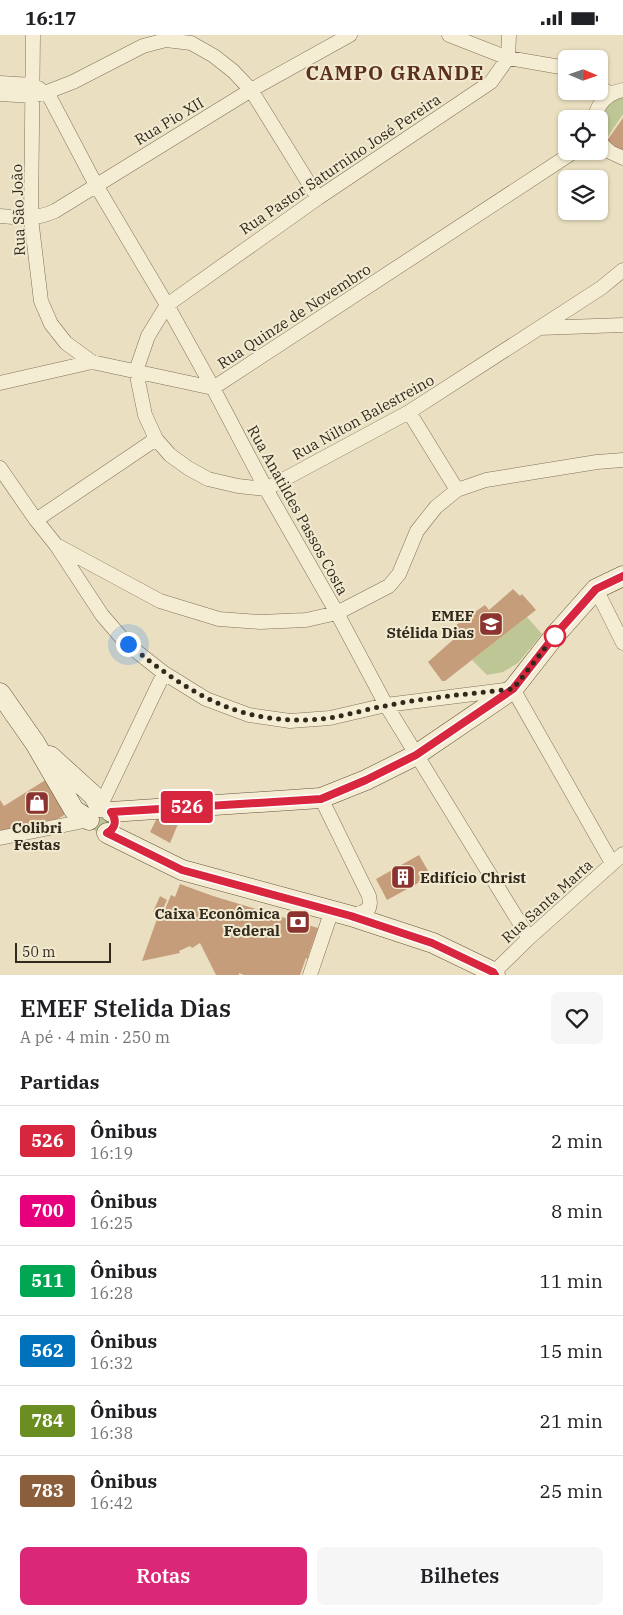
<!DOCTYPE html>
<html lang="pt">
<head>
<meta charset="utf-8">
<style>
  :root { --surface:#fff; --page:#f6f6f6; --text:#202124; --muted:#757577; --line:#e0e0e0; --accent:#db2777 }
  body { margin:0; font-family:"IBM Plex Serif",serif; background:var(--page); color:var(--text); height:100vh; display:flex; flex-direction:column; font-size:19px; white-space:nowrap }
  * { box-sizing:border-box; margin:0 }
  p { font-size:16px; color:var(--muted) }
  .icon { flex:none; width:28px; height:28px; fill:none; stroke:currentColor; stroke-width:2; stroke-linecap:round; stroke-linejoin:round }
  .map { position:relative; height:940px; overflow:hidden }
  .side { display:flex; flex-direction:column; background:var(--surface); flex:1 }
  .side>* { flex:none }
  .badge { padding:0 10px; border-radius:4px; font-size:18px; line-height:32px }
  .needle { width:32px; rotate:92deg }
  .fabs { position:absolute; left:558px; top:15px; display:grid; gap:10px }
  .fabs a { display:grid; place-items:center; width:50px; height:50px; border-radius:8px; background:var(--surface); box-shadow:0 1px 4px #0004; font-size:25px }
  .scale { position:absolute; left:15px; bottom:12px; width:96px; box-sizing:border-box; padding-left:5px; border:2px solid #32291d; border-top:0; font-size:14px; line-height:18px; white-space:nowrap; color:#32291d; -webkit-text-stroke:4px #f2ead0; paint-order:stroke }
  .you { position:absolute; width:25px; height:25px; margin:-12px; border:4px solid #fff; border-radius:50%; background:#1a73e8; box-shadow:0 0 0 8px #1a73e833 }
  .map>.badge { position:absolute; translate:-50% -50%; box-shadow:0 0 0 2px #fff }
  h2 { padding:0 20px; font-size:19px; line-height:45px }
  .round { display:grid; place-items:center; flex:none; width:52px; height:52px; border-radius:8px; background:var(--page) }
  .head { display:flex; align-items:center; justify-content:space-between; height:85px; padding:0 20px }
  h1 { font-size:24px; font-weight:600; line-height:38px }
  .button { display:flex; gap:10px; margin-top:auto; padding:10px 20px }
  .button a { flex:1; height:58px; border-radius:8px; background:var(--accent); color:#fff; font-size:20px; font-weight:600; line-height:58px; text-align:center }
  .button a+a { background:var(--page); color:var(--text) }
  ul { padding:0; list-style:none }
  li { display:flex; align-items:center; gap:15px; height:70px; padding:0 20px; border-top:1px solid var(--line) }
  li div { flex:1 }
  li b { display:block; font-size:19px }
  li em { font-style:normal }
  li .badge { min-width:55px; font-weight:700; text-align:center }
  .status { display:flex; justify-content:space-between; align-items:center; height:35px; padding:0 25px; background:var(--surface); direction:ltr }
  .status svg { height:14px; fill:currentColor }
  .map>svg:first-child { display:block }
  .green { fill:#bec696 }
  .building { fill:#c59d7a }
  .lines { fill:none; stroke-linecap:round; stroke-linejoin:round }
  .minor-casing { stroke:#81715a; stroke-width:15 }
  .secondary-casing { stroke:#63523d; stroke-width:21 }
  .minor { stroke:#f5edd3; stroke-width:14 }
  .secondary { stroke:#f5edd3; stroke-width:20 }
  .line-casing { stroke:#fff; stroke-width:11 }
  .line { stroke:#d7263d; stroke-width:8 }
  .walk { stroke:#32291d; stroke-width:5; stroke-dasharray:0 9 }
  .stop-dot { fill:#fff; stroke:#d7263d; stroke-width:2.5 }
  .labels { text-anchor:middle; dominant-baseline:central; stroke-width:4; stroke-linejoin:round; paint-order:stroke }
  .street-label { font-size:15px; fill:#32291d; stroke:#f2ead0 }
  .poi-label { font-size:15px; font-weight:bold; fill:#32291d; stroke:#f2ead0; text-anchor:end }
  .district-label { font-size:20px; font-weight:bold; letter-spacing:1px; fill:#5b3020; stroke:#f2ead0 }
</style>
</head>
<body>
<div class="status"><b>16:17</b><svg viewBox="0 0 49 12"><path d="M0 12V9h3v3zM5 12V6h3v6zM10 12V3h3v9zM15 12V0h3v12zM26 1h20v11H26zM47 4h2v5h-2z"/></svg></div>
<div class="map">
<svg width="623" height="940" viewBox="0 0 623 940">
  <rect width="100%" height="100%" fill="#eae0c1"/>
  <path class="green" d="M623,56V79L603,109L599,105V84L596,79Z
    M527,582L542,599L518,628L503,637L487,640L472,625Z
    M90,780L115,782L113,793L101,799L92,794Z"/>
  <path class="building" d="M623,83V120L604,110Z
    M513,554L520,561L522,559L536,575L445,646H442L428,627L455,603L449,595L485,570L489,575Z
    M47,744L68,775L63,781L53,786L0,797V765L4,771Z
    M181,782L170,808L150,797L157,783Z
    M419,820L431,841L387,865L376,844Z
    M180,849L213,861L318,893L308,921L310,922L309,924L306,923L300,940H244L239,938V940H216L200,908L192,913L190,911L179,916L180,918L142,926L157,884L160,886L171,860L175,862Z
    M160,861L167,865L160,880L153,877Z"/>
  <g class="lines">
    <defs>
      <path id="minor" d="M33,0L31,183L41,266L51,289L66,308L92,327
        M449,0L508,23L566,33
        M509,0L508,23L491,47L318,163L167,270L148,301L136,336L145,380L156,404L170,420L188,433L208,444L238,451L266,454L409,377L601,253L623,235
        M0,48L33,50L40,54
        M599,51L610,59
        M47,57L96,150L167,270L213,353L266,454L337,578L386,670L529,903
        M0,59L32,61L47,57L73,47L143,11L166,5L191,8L214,21L233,36L251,55L318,163
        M594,84C598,68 607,58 623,55
        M599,107L610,117L623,123
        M0,181C21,183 35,185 55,176L251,55L350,0
        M539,293L623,290
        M0,348L92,327L213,353L575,116
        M409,377L457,455
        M0,433L36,485L56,510L102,580L127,609L164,638L206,664L249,680L290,686L330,683L386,670L513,654L612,828
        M36,485L156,404
        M58,511L160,566L219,584L260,587L306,585L337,578L389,551L399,539L417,496L436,472L457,455L486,445L597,427L623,425
        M596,554L623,608
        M321,763L369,861L370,868L369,873L363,877L351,881
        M100,772L164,638
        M0,803L89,785
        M310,940L332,875
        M491,940L529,903L623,819"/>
      <path id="secondary" d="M0,658L35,708L74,775L89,785
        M50,721L93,760L100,772
        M111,777L321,763L366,745L416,720L513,654L556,599L596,554L623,541
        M107,798L182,835L351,881L433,908L493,937L495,940"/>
    </defs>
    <use href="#minor" class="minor-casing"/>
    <use href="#secondary" class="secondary-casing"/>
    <use href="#minor" class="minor"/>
    <use href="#secondary" class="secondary"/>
  </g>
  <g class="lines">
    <defs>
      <path id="line" d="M495,940L493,937L432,908L351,881L182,835L107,798C116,793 117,785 111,777L321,764L366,745L416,720L513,654L556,599L596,554L623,541"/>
    </defs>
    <use href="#line" class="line-casing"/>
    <use href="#line" class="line"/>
    <path class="walk" d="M128,609C191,660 244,694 330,683C348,680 367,674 385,671C427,662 470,659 513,654L556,599L555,601"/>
  </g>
  <defs>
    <symbol id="school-square" viewBox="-11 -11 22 22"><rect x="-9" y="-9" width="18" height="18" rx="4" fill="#8b342f" stroke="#f2ead0"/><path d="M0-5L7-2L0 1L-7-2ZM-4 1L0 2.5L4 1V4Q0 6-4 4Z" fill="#fff"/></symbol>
    <symbol id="shop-square" viewBox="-11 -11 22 22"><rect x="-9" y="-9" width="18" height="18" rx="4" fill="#8b342f" stroke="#f2ead0"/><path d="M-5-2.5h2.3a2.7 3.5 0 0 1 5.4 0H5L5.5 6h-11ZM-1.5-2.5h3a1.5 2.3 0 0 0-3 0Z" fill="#fff"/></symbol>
    <symbol id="building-square" viewBox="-11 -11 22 22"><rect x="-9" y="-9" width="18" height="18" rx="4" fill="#8b342f" stroke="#f2ead0"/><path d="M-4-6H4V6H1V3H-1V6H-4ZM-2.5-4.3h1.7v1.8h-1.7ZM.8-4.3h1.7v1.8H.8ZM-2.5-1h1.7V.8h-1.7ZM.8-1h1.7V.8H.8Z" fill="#fff"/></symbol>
    <symbol id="bank-square" viewBox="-11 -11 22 22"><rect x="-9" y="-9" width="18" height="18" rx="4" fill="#8b342f" stroke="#f2ead0"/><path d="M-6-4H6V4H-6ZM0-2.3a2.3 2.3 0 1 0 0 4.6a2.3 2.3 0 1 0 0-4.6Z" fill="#fff"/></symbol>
  </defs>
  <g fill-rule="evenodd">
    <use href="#school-square" x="477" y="575" width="28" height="28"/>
    <use href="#shop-square" x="23" y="754" width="28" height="28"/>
    <use href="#building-square" x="389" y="828" width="28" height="28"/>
    <use href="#bank-square" x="284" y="873" width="28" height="28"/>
  </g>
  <circle class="stop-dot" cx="555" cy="601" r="10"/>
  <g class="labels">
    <g class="street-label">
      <text transform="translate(169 86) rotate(-31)">Rua Pio XII</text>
      <text transform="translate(340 129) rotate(-34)">Rua Pastor Saturnino José Pereira</text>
      <text transform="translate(18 175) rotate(-92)">Rua São João</text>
      <text transform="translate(294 281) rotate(-33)">Rua Quinze de Novembro</text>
      <text transform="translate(363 382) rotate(-29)">Rua Nilton Balestreino</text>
      <text transform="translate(298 475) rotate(61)">Rua Anatildes Passos Costa</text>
      <text transform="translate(547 866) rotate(-42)">Rua Santa Marta</text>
    </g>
    <g class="poi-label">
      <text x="474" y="580">EMEF<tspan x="474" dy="17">Stélida Dias</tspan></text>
      <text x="37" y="792" text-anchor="middle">Colibri<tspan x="37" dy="17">Festas</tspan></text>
      <text x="420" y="842" text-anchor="start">Edifício Christ</text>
      <text x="280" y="878">Caixa Econômica<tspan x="280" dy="17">Federal</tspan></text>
    </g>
    <g class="district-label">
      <text x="395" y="37">CAMPO GRANDE</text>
    </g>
  </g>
</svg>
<div class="fabs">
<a><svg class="needle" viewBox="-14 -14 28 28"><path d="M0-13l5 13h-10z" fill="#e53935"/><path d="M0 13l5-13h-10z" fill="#757577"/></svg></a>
<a><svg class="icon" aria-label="locate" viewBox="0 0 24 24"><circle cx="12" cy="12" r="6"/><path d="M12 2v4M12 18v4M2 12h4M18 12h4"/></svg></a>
<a><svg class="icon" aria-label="layers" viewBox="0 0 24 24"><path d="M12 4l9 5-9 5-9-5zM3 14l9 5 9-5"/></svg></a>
</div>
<div class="scale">50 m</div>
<div class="you" style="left:128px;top:609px"></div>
<b class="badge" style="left:187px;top:772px;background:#d7263d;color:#fff">526</b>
</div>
<section class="side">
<div class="head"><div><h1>EMEF Stelida Dias</h1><p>A pé · 4 min · 250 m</p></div><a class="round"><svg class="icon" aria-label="heart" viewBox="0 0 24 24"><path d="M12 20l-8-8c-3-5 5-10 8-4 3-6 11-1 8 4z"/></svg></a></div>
<h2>Partidas</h2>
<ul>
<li><span class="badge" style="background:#d7263d;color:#fff">526</span><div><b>Ônibus</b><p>16:19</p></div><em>2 min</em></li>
<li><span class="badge" style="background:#e6007e;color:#fff">700</span><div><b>Ônibus</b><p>16:25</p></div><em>8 min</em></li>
<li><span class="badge" style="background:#00a651;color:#fff">511</span><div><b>Ônibus</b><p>16:28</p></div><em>11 min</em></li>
<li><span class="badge" style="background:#0072bc;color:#fff">562</span><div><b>Ônibus</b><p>16:32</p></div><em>15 min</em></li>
<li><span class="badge" style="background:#6b8e23;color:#fff">784</span><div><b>Ônibus</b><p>16:38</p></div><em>21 min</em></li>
<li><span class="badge" style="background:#8b5e3c;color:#fff">783</span><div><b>Ônibus</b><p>16:42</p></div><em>25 min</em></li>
</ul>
<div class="button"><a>Rotas</a><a>Bilhetes</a></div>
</section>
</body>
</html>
